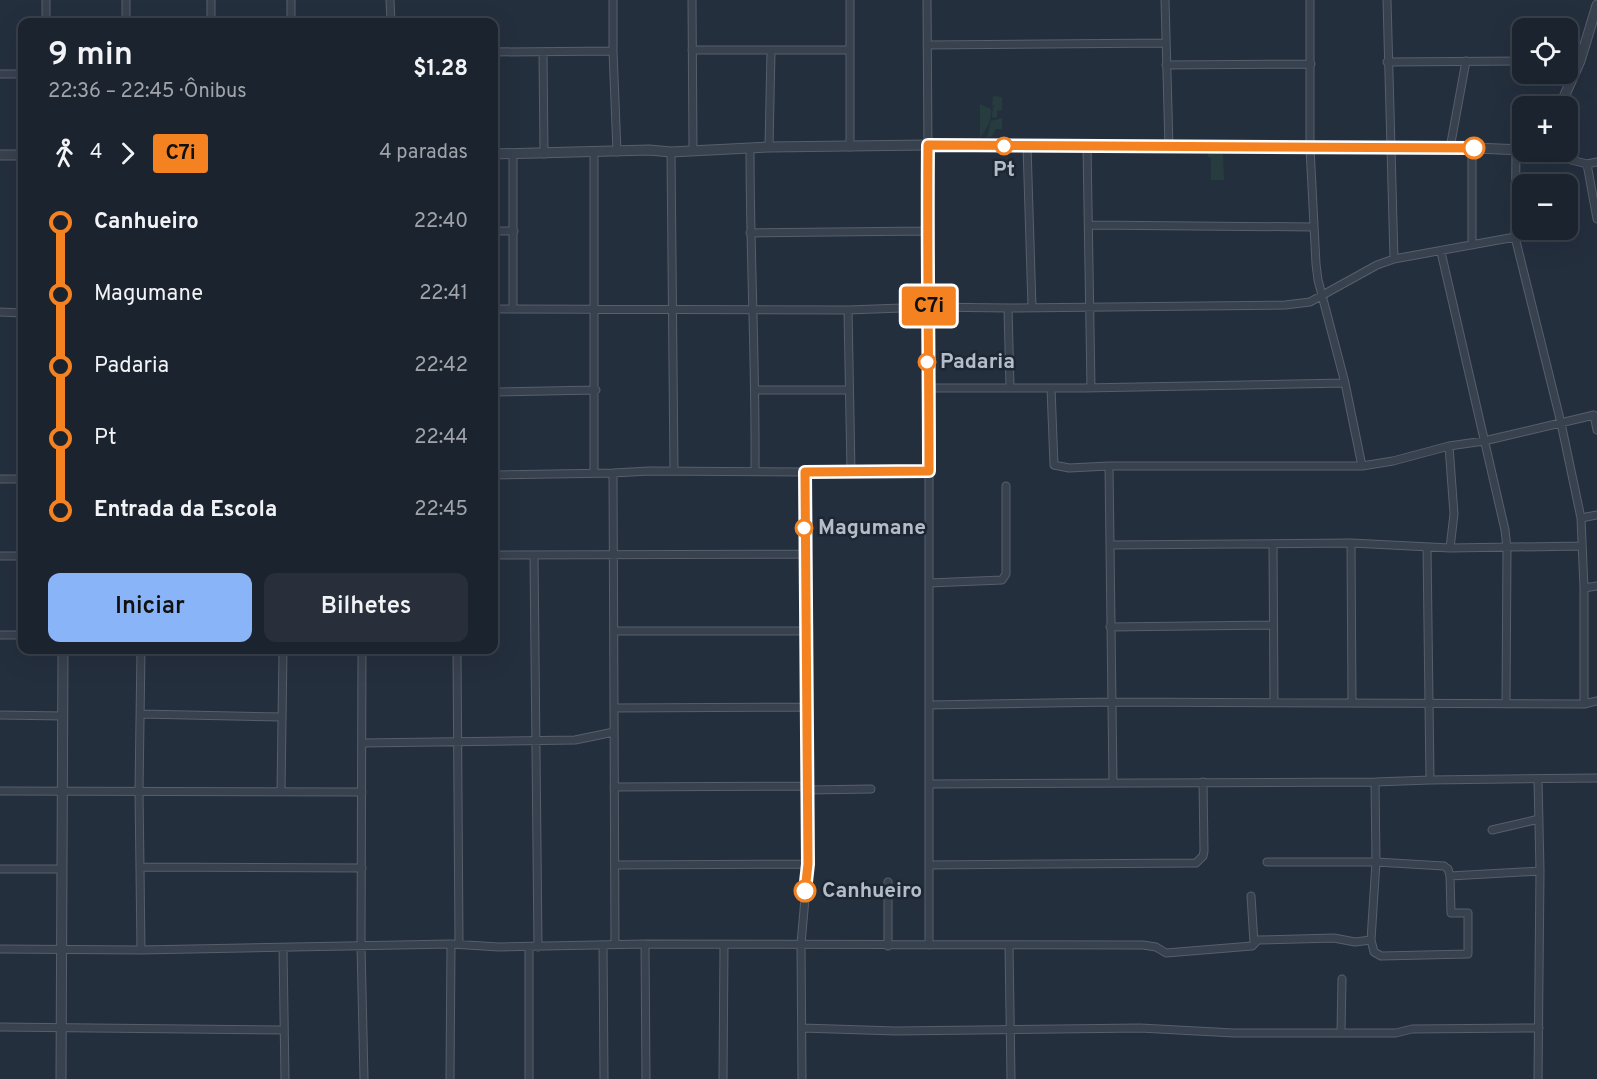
<!DOCTYPE html>
<html lang="pt">
<head>
<meta charset="utf-8">
<style>
  :root { --surface:#1b232e; --page:#282f3a; --text:#f1f3f6; --muted:#a0a4aa; --line:#39404a; --accent:#8ab4f8 }
  body { margin:0; font-family:Overpass,sans-serif; background:var(--page); color:var(--text); height:100vh; display:flex; flex-direction:column; font-size:22px; white-space:nowrap }
  * { box-sizing:border-box; margin:0 }
  p { font-size:20px; color:var(--muted) }
  .icon { flex:none; width:33px; height:33px; fill:none; stroke:currentColor; stroke-width:2; stroke-linecap:round; stroke-linejoin:round }
  .map { position:relative; flex:1; overflow:hidden }
  .side { position:absolute; left:18px; top:18px; width:480px; height:636px; display:flex; flex-direction:column; background:var(--surface); border-radius:12px; box-shadow:0 6px 24px #0002,0 0 0 2px var(--line) }
  .side>* { flex:none }
  .badge { padding:0 12px; border-radius:4px; font-size:21px; line-height:39px }
  .buttons { position:absolute; left:1512px; top:18px; display:grid; gap:12px }
  .buttons a { display:grid; place-items:center; width:66px; height:66px; border-radius:12px; background:var(--surface); box-shadow:0 6px 24px #0002,0 0 0 2px var(--line); font-size:30px }
  .map>.badge { position:absolute; translate:-50% -50%; box-shadow:0 0 0 3px #fff }
  .legs { display:flex; align-items:center; gap:9px; height:66px; padding:0 30px; font-size:20px }
  .legs p { margin-inline-start:auto }
  .headline { display:flex; align-items:center; justify-content:space-between; height:102px; padding:0 30px }
  h1 { font-size:33px; font-weight:600; line-height:45px }
  .primary-button { display:flex; gap:12px; margin-top:auto; padding:12px 30px }
  .primary-button a { flex:1; height:69px; border-radius:12px; background:var(--accent); color:#111; font-size:24px; font-weight:600; line-height:69px; text-align:center }
  .primary-button a+a { background:var(--page); color:var(--text) }
  ul { padding:0 30px; list-style:none }
  li { display:flex; align-items:center; gap:21px; height:72px; font-size:22px }
  li i { display:grid; place-items:center; width:9px; height:100%; margin:0 8px; background:currentColor }
  li i::after { content:''; width:15px; height:15px; margin:-8px; border:4px solid; border-radius:50%; background:var(--surface) }
  li p { margin-inline-start:auto }
  li:first-child i { background:linear-gradient(#0000 50%,currentColor 0) }
  li:last-child i { background:linear-gradient(currentColor 50%,#0000 0) }
  .map>svg:first-child { display:block }
  .green { fill:#263c3f }
  .lines { fill:none; stroke-linecap:round; stroke-linejoin:round }
  .minor-casing { stroke:#565f6c; stroke-width:9 }
  .tertiary-casing { stroke:#565f6c; stroke-width:11 }
  .minor { stroke:#38414e; stroke-width:7 }
  .tertiary { stroke:#38414e; stroke-width:9 }
  .line-1-casing { stroke:#fff; stroke-width:14 }
  .line-1 { stroke:#f58220; stroke-width:9 }
  .stop-1-dot { fill:#fff; stroke:#f58220; stroke-width:3 }
  .labels { text-anchor:middle; dominant-baseline:central; stroke-width:5; stroke-linejoin:round; paint-order:stroke }
  .stop-label { font-size:21px; font-weight:bold; fill:#b4bcc9; stroke:#1d2633; text-anchor:start }
</style>
</head>
<body>
<div class="map">
<svg width="1597" height="1079" viewBox="0 0 1597 1079">
  <rect width="100%" height="100%" fill="#242f3e"/>
  <path class="green" d="M993,96L1002,97V110L997,111V117L995,118L992,117L993,107L995,104L992,106Z
    M980,104L991,109C992,121 986,130 980,138Z
    M1002,118V129H996L992,136L987,138L991,121Z
    M1208,153H1223L1224,180H1211V158L1208,157Z"/>
  <g class="lines">
    <defs>
      <path id="minor" d="M126,0V22
        M211,0V22
        M291,0V22
        M390,0L391,22
        M613,0V51L617,152
        M692,0L693,150
        M927,0L929,307L927,358L929,388V945
        M1165,0L1169,147
        M1310,0V148L1316,264L1318,280L1345,383L1362,466
        M1387,0L1394,259
        M46,22V0
        M927,45L1166,43
        M692,50H850
        M494,52L613,51
        M543,52L544,154
        M1568,61H1580
        M1387,62L1522,61
        M1166,65L1311,64
        M0,74H22
        M1027,146L1032,307
        M1087,146L1091,388
        M769,147L771,51
        M850,147V0
        M1450,148L1466,61
        M1472,148V245
        M750,149C750,257 756,364 755,471
        M1516,151L1515,237L1561,423L1581,518L1584,588V704
        M594,152V473
        M671,152L674,471
        M1540,152L1587,164L1597,162
        M513,155V309
        M1587,164L1597,219
        M1089,225L1314,227
        M494,231H514
        M750,233L927,231
        M1441,252L1505,530L1507,548L1506,704
        M1008,308L1010,387
        M494,309L848,310L929,307L1008,308L1285,305L1310,302L1377,265L1394,259L1515,237
        M848,310L851,472
        M0,312L22,313
        M929,388H1084L1345,383
        M1051,388L1054,465L1069,468L1109,466H1362L1393,461L1449,446L1484,441L1594,415L1597,430
        M755,390H849
        M494,392L596,390
        M1109,466L1113,783
        M613,473L615,944
        M494,475L613,473L649,471L805,472L929,471
        M0,479H22
        M1581,518L1597,515
        M1351,543L1352,703
        M1111,545L1351,543L1450,548L1454,514L1449,446
        M1273,545L1274,703
        M1427,547L1430,780
        M1450,548L1582,546
        M494,555L804,554
        M534,555L538,947
        M0,556H22
        M929,583L1002,580L1006,574V486
        M1584,588L1597,586
        M1110,627L1273,625
        M614,631H806
        M0,635H22
        M362,650L361,945L364,1079
        M457,650L459,944
        M929,705L1113,702L1584,704L1597,701
        M614,708L806,707
        M141,714L282,717
        M0,715L63,716
        M362,743L575,740L614,732
        M1375,782L1376,862L1371,940L1374,952L1381,956L1468,954V913H1451L1450,876
        M930,784L1375,782L1430,780L1597,778
        M614,787L807,786
        M807,790L871,789
        M0,791L362,792
        M281,792L283,650
        M1492,830L1539,819
        M1267,862H1376L1444,866L1448,869L1450,876L1540,871
        M615,865L808,864
        M929,865L1196,863L1203,856L1204,851L1203,782
        M140,867L362,868
        M0,869H62
        M1251,896L1254,943
        M645,944L646,1079
        M603,945L604,1079
        M1009,945L1011,1079
        M888,946V882
        M529,947V1079
        M283,948L285,1079
        M0,949L141,950L451,944L499,947L645,944L1143,945L1156,947L1166,953L1252,946L1258,940L1334,938L1355,942L1371,940
        M141,950L139,791L141,650
        M0,1027L284,1030
        M802,1028L896,1031L1140,1028L1234,1033H1396L1412,1029L1539,1028
        M1341,1032L1342,979
        M450,1079L451,944
        M723,1079L724,945
        M802,1079L801,944L808,864L805,472
        M1538,1079L1540,871L1538,779"/>
      <path id="tertiary" d="M1560,106L1580,61L1597,5
        M494,154L649,150L671,152L769,147L928,145L1476,148L1522,150
        M0,155H22
        M61,1079L63,650"/>
    </defs>
    <use href="#minor" class="minor-casing"/>
    <use href="#tertiary" class="tertiary-casing"/>
    <use href="#minor" class="minor"/>
    <use href="#tertiary" class="tertiary"/>
  </g>
  <g class="lines">
    <defs>
      <path id="line-1" d="M805,891L808,864L805,472L929,471C929,362 927,254 928,145L1474,148"/>
    </defs>
    <use href="#line-1" class="line-1-casing"/>
    <use href="#line-1" class="line-1"/>
  </g>
  <g class="stop-1-dot">
    <circle cx="1004" cy="146" r="8"/>
    <circle cx="1474" cy="148" r="10"/>
    <circle cx="927" cy="362" r="8"/>
    <circle cx="804" cy="528" r="8"/>
    <circle cx="805" cy="891" r="10"/>
  </g>
  <g class="labels">
    <g class="stop-label">
      <text x="1004" y="170" text-anchor="middle">Pt</text>
      <text x="940" y="362">Padaria</text>
      <text x="818" y="528">Magumane</text>
      <text x="822" y="891">Canhueiro</text>
    </g>
  </g>
</svg>
<div class="buttons">
<a><svg class="icon" aria-label="locate" viewBox="0 0 24 24"><circle cx="12" cy="12" r="6"/><path d="M12 2v4M12 18v4M2 12h4M18 12h4"/></svg></a>
<a>+</a>
<a>−</a>
</div>
<b class="badge" style="left:929px;top:306px;background:#f58220;color:#111">C7i</b>
<section class="side">
<div class="headline"><div><h1>9 min</h1><p>22:36 – 22:45 · Ônibus</p></div><b>$1.28</b></div>
<div class="legs"><svg class="icon" aria-label="walk" viewBox="0 0 24 24"><circle cx="13" cy="4" r="2"/><path d="M13 8l-2 6 4 7M11 14l-3 7M7 12l3-4h3l4 4"/></svg>4<svg class="icon" aria-label="forward" viewBox="0 0 24 24"><path d="M9 5l7 7-7 7"/></svg><b class="badge" style="background:#f58220;color:#111">C7i</b><p>4 paradas</p></div>
<ul>
<li><i style="color:#f58220"></i><b>Canhueiro</b><p>22:40</p></li>
<li><i style="color:#f58220"></i><span>Magumane</span><p>22:41</p></li>
<li><i style="color:#f58220"></i><span>Padaria</span><p>22:42</p></li>
<li><i style="color:#f58220"></i><span>Pt</span><p>22:44</p></li>
<li><i style="color:#f58220"></i><b>Entrada da Escola</b><p>22:45</p></li>
</ul>
<div class="primary-button"><a>Iniciar</a><a>Bilhetes</a></div>
</section>
</div>
</body>
</html>
